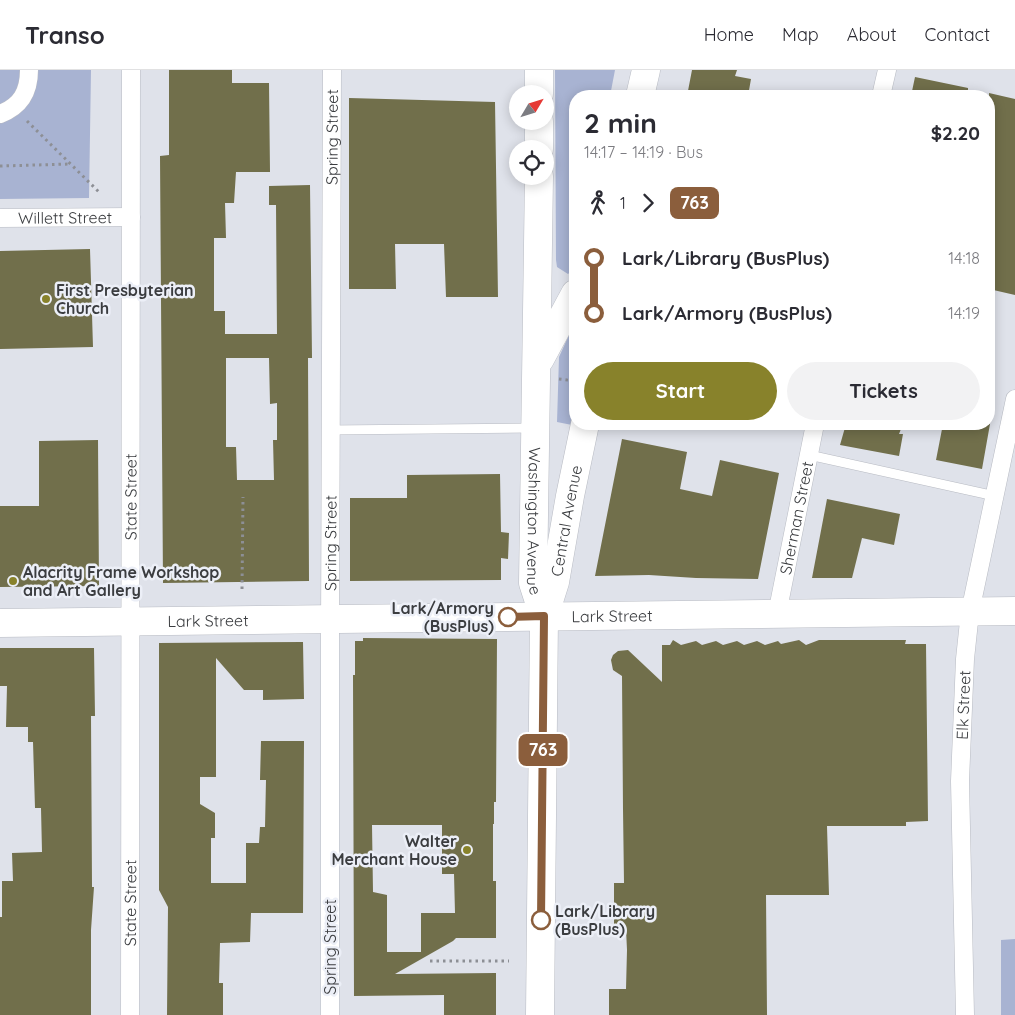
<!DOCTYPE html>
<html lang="en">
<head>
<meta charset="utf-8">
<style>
  :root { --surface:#fff; --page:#f2f2f3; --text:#2b2b33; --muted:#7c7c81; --line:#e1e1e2; --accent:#88822b }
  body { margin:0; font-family:Quicksand,sans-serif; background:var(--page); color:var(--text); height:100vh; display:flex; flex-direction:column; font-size:19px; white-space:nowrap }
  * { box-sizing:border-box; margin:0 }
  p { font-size:16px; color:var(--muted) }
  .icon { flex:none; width:28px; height:28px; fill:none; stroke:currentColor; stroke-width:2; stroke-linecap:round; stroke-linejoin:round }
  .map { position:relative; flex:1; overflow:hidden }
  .drawer { position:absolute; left:569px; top:20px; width:426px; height:340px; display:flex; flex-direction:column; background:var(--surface); border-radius:20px; box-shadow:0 2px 12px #0003 }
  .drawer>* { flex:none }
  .badge { padding:0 10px; border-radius:8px; font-size:18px; line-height:32px }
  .needle { width:32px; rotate:52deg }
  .controls { position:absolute; left:509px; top:15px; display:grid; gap:10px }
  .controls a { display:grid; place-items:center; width:45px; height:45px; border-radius:50%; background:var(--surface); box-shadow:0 2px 12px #0003; font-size:25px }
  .map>.badge { position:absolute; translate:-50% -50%; box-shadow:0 0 0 2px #fff }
  .legs { display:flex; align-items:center; gap:8px; height:55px; padding:0 15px; font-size:16px }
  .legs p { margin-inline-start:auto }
  .overview { display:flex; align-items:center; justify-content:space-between; height:85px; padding:0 15px }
  h1 { font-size:28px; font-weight:800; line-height:38px }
  .action { display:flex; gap:10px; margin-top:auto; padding:10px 15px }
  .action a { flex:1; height:58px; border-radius:30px; background:var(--accent); color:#fff; font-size:20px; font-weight:800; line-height:58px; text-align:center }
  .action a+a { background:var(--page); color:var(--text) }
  ul { padding:0 15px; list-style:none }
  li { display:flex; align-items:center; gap:18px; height:55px; font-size:19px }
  li i { display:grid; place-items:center; width:8px; height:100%; margin:0 6px; background:currentColor }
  li i::after { content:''; width:12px; height:12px; margin:-6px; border:4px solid; border-radius:50%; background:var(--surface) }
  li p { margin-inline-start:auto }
  li:first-child i { background:linear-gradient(#0000 50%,currentColor 0) }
  li:last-child i { background:linear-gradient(currentColor 50%,#0000 0) }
  header { display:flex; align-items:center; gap:30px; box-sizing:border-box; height:70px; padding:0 25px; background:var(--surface); border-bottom:1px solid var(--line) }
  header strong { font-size:24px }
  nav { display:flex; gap:28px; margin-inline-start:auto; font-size:18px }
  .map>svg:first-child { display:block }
  .green { fill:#a8b3d2 }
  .building { fill:#716f4b; fill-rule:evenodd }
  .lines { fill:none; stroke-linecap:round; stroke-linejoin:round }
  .service-casing { stroke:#b8bbc3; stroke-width:10 }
  .minor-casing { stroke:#b8bbc3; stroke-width:19 }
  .primary-casing { stroke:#b8bbc3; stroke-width:29 }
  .path { stroke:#8d8f95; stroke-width:3; stroke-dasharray:2.5 4; stroke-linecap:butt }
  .service { stroke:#fff; stroke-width:9 }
  .minor { stroke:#fff; stroke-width:18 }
  .primary { stroke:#fff; stroke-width:28 }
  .line-1-casing { stroke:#fff; stroke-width:11 }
  .line-1 { stroke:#8b5e3c; stroke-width:8 }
  .poi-dot { fill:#88822b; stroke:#eceff7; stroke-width:2 }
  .stop-1-dot { fill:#fff; stroke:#8b5e3c; stroke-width:2.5 }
  .labels { text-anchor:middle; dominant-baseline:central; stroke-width:5; stroke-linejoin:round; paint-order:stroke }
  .street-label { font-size:16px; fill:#3b3d40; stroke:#eceff7 }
  .poi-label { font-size:16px; font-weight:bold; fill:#3b3d40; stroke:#eceff7; text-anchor:start }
  .stop-label { font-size:16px; font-weight:bold; fill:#3b3d40; stroke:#eceff7; text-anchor:end }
</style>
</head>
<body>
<header>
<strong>Transo</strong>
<nav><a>Home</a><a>Map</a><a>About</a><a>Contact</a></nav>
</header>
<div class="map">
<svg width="1015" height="945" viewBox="0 0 1015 945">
  <rect width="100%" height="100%" fill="#dfe2ea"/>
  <path class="green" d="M0,0H91L89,128L0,129Z
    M555,0H615L610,26H575V192L574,199L568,204L557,197L556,190Z
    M575,252V337L572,355L557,352L559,287Z
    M1015,869V945H1001V870Z"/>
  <path class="building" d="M169,0H232V13H269L270,102H236L234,133H225L226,168H214V241H225V264H277L276,135H269V116L310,115L312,288H308L309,511L163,513L160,86L169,85ZM226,288H269L270,334L277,333V370H273L274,410H237L236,377H226Z
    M692,0H737L735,6L751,9L748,26H687Z
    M915,7L968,18V26H911Z
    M989,23L1015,29V225L989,219Z
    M349,28L495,32L498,227H446L444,174H395L396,219H349Z
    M90,179L93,277L0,279V181Z
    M846,354H903L899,364H903L899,386L840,375Z
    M943,354H990L982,399L936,390Z
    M622,369L687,382L680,419L712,426L720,390L779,403L758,509L696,508L649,505L595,506Z
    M98,370L99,516L0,517V436H39V371Z
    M500,404L501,462L509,463L508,489L501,488V510L350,511V428H407V405Z
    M827,429L900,444L894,475L862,468L852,508H812Z
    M363,568L497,569L496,732H494V754H493V811H496V868H456L453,871L395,904L496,903V945H444V925L354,926L353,605H355V571H363ZM372,755H442V804H454L455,843H421V882H387V825L373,822Z
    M673,570L681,575L696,571L702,575L716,571L723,575L737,571L744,575L757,571L765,575L778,571L781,574L799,570L806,575L819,570H906L905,574H926L928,751L906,752V756H827L829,825H766L767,945H609V919H626L627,880L626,859H614V813H624L623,739L622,606L613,600L611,590L613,585L618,581L628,580L662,612V575H670Z
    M303,572L304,629L263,630V620H244L216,588V707H200V734L215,743V768H211V813H246V773H259L260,757H265L266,710H260L261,671H304L303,843H251L250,872L220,873L219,913H223V945H167L168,837L159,820V573Z
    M0,578H94L95,646H91L92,817H94L91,860V945H0V847H2V811H13L12,783L42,782L41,738H35L33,672H28V657H6L7,616H0Z"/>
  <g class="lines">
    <defs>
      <path id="service" d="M330,360L533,358
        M809,385L995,426"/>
      <g id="minor">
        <path d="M881,26L887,0"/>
        <path d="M0,44C21,36 29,22 29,0"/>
        <path id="s1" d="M0,148L131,147"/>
        <path id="s2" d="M777,544L815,354"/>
        <path id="s3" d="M130,945L131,0"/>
        <path id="s4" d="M330,945V567L332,0"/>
        <path id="s5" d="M965,945L960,711L965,589L970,542L1015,329"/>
      </g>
      <g id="primary">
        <path d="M539,24V0"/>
        <path d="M640,26L646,0"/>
        <path d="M539,79V51"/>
        <path id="s6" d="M539,106L533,513L544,547L540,945"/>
        <path d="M540,289L575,224"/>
        <path id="s7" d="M544,547L555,512L570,426L585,354"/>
        <path id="s8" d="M0,553L1015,541"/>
      </g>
    </defs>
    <use href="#service" class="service-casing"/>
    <use href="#minor" class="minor-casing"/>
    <use href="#primary" class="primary-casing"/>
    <path class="path" d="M27,51L101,124
      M0,96L71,94
      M559,309L575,311
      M242,519L243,427
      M430,891H509"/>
    <use href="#service" class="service"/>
    <use href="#minor" class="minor"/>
    <use href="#primary" class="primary"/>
  </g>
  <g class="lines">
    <defs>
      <path id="line-1" d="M508,547L544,546L541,850"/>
    </defs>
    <use href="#line-1" class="line-1-casing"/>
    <use href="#line-1" class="line-1"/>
  </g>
  <g class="poi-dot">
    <circle cx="46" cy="229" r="5"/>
    <circle cx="13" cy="511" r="5"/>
    <circle cx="467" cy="780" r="5"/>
  </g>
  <g class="stop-1-dot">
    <circle cx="508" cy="547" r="9"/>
    <circle cx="541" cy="850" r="9"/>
  </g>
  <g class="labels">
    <g class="street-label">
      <text stroke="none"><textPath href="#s4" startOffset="878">Spring Street</textPath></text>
      <text stroke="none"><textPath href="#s1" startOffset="65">Willett Street</textPath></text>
      <text stroke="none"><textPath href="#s3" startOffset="518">State Street</textPath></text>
      <text stroke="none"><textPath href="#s2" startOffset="98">Sherman Street</textPath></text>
      <text stroke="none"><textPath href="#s6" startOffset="345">Washington Avenue</textPath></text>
      <text stroke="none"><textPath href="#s7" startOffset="99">Central Avenue</textPath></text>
      <text stroke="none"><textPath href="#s4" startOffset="472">Spring Street</textPath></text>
      <text stroke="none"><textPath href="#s8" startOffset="612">Lark Street</textPath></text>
      <text stroke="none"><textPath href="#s8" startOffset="208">Lark Street</textPath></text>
      <text stroke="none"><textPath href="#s5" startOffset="310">Elk Street</textPath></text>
      <text stroke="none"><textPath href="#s3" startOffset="112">State Street</textPath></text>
      <text transform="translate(330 877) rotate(-90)">Spring Street</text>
    </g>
    <g class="poi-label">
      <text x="56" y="220">First Presbyterian<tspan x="56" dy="18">Church</tspan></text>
      <text x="23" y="502">Alacrity Frame Workshop<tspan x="23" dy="18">and Art Gallery</tspan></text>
      <text x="457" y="771" text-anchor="end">Walter<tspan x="457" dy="18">Merchant House</tspan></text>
    </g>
    <g class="stop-label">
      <text x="494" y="538">Lark/Armory<tspan x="494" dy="18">(BusPlus)</tspan></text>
      <text x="555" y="841" text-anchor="start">Lark/Library<tspan x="555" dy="18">(BusPlus)</tspan></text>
    </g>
  </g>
</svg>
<div class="controls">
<a><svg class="needle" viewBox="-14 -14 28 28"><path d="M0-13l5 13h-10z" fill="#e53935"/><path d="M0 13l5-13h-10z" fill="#7c7c81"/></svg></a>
<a><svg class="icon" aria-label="locate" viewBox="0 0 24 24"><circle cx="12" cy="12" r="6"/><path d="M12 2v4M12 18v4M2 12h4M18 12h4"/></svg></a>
</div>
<b class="badge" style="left:543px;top:680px;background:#8b5e3c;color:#fff">763</b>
<section class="drawer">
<div class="overview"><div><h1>2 min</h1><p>14:17 – 14:19 · Bus</p></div><b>$2.20</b></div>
<div class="legs"><svg class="icon" aria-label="walk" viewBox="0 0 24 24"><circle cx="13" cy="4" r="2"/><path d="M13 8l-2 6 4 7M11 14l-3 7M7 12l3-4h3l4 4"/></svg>1<svg class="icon" aria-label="forward" viewBox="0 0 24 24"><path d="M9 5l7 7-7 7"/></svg><b class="badge" style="background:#8b5e3c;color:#fff">763</b></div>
<ul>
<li><i style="color:#8b5e3c"></i><b>Lark/Library (BusPlus)</b><p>14:18</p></li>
<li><i style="color:#8b5e3c"></i><b>Lark/Armory (BusPlus)</b><p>14:19</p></li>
</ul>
<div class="action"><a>Start</a><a>Tickets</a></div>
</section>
</div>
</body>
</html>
